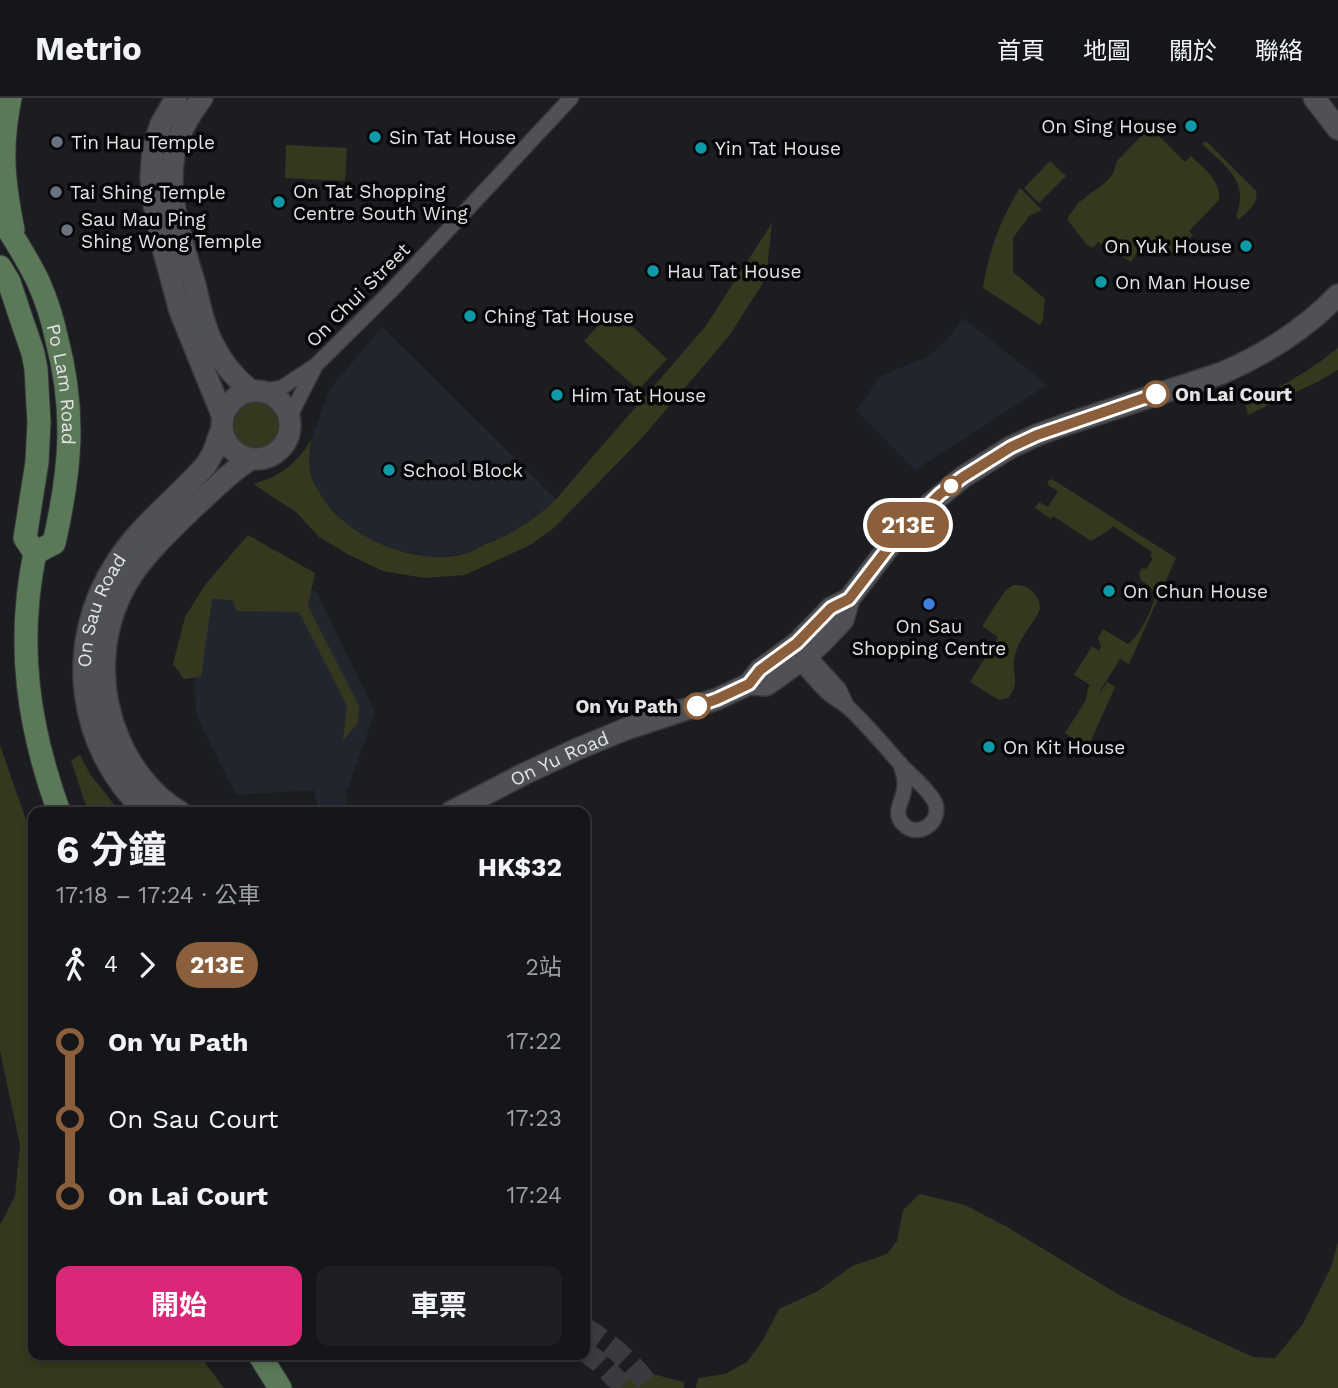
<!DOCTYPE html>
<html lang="zh-TW">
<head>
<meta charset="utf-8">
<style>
  :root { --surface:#141619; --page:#1d1f22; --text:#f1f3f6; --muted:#9d9fa2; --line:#333538; --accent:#db2777 }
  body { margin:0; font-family:"Work Sans","Noto Sans TC",sans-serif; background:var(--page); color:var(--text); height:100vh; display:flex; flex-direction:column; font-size:26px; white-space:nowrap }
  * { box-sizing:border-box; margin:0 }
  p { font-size:23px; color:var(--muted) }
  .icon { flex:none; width:38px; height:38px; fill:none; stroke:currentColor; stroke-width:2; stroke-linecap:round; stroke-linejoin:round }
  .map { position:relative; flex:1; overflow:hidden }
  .panel { position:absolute; left:28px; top:709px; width:562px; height:553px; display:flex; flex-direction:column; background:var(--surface); border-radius:14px; box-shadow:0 4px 10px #0003,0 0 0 2px var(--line) }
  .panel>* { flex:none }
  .badge { padding:0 14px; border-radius:23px; font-size:24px; line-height:46px }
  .map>.badge { position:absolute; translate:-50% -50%; box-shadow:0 0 0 4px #fff }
  .legs { display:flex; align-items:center; gap:10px; height:77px; padding:0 28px; font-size:23px }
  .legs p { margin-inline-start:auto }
  .overview { display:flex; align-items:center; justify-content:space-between; height:119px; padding:0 28px }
  h1 { font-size:38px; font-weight:700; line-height:52px }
  .button { display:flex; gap:14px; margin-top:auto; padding:14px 28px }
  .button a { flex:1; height:80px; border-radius:14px; background:var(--accent); color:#fff; font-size:28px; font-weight:700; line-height:80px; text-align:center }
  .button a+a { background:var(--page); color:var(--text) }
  ul { padding:0 28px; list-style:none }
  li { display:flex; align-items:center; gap:24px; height:77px; font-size:26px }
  li i { display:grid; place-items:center; width:10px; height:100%; margin:0 9px; background:currentColor }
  li i::after { content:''; width:18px; height:18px; margin:-9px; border:5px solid; border-radius:50%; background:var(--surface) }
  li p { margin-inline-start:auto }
  li:first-child i { background:linear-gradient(#0000 50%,currentColor 0) }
  li:last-child i { background:linear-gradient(currentColor 50%,#0000 0) }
  header { display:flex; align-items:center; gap:42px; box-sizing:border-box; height:98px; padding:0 35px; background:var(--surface); border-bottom:2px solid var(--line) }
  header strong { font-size:33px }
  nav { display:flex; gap:38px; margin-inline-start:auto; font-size:24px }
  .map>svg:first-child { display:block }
  .built { fill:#21262e }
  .green { fill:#35381f }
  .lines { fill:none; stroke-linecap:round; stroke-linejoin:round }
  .secondary-tunnel { stroke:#393b3e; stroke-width:21; stroke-dasharray:21 10; stroke-linecap:butt }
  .street-casing { stroke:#36373a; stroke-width:17 }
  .secondary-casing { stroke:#36373a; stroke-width:24 }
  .primary-casing { stroke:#36373a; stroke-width:25 }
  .street { stroke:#4f5155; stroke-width:14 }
  .secondary { stroke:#4f5155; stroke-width:21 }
  .primary { stroke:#5b7859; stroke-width:23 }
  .line-1-casing { stroke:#fff; stroke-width:16 }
  .line-1 { stroke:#8b5e3c; stroke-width:10 }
  .culture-dot { fill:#0f9aa8; stroke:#070709; stroke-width:2.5 }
  .worship-dot { fill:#6b7280; stroke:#070709; stroke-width:2.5 }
  .stop-1-dot { fill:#fff; stroke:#8b5e3c; stroke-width:3.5 }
  .shop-dot { fill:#3f7fe0; stroke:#070709; stroke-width:2.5 }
  .labels { text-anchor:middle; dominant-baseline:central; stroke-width:7; stroke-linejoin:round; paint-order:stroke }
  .poi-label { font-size:19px; fill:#e1e3e5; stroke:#070709; text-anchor:start }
  .street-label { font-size:19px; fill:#e1e3e5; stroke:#070709 }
  .stop-label { font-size:19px; font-weight:bold; fill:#e1e3e5; stroke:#070709; text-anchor:start }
</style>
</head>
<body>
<header>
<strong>Metrio</strong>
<nav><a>首頁</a><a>地圖</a><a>關於</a><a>聯絡</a></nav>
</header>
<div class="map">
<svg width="1338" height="1290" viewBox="0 0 1338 1290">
  <rect width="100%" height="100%" fill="#1b1d21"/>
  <path class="built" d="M963,220L1047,287L915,372L856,312L868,297L877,281L887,275L928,259L946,243Z
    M382,229L556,401L541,416L521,430L463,456L431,459L397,452L368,440L343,424L325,405L310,376L311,342L330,291Z
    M316,493L375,614L346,695L348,714H319L314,692L236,697L196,617L195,586L199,498Z"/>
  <path class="green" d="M1150,29L1185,64L1191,58C1204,71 1221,82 1219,102L1189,133L1193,137L1175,155H1169L1145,141L1131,164L1098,144L1093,150L1086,146L1067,121L1078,105L1106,84L1113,76L1117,63Z
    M1206,43L1256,93C1259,106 1247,113 1239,122L1236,118C1250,83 1225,68 1202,46Z
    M286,47L347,50L345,83L285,80Z
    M1050,63L1066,78L1039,105L1024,90Z
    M1020,90L1042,112L1029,118L1013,140V174L1045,201L1043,222L1040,227L983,190C989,153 1000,122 1020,90Z
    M772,125L766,180L729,238L640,342L554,430L530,447L465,477L424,480L383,473L349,457L319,439L296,414L253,386C279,379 297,366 311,342C310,352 309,364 310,374C311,381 316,388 319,394C342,438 416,469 464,456C471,454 478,450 484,447C512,436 535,422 556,401L705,229Z
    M614,211L667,261L638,292L584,243Z
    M1338,250V272L1319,283L1248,317L1245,305C1279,291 1309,273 1338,250Z
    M230 328a26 26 0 1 1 52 0a26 26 0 1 1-52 0Z
    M1052,381L1176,460L1129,566L1120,561L1100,593L1101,594L1107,584L1115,589L1084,658L1067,647L1072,640L1065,635L1086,602L1088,590L1090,587L1074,577L1092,548L1099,553L1101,549L1098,540L1103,531L1128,546C1141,536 1151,513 1156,497L1149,488L1141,482L1139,475L1142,470L1146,471L1153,460L1150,458L1152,454L1113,428C1110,432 1096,440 1091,443L1053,418L1051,421L1035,410L1039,404L1048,409L1058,393L1049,388L1047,383Z
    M248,437L315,475L308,508L359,608L358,625L343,642L347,608L299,514L237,513L232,502L212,501L201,579L184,581L173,566L185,519L205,487Z
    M1013,487C1028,486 1040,496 1040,511C1033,527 1019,540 1015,557C1010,574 1022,585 1008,600L999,602L970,584L998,539L982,528L1005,493Z
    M0,647L33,742V1256L199,1257L224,1290H0V1127L15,1098L20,1047L0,953Z
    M80,657L90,676L120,714H88L71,662Z
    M920,1096L965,1107L1007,1129L1121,1198L1253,1259L1275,1260L1303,1226L1331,1169L1338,1144V1290H696L698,1280L725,1276L747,1264L763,1242L779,1211L818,1193L852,1168L887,1156L897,1143L903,1112Z
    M637,1272L684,1284V1290H609Z"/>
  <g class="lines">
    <path class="secondary-tunnel" d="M584,1229C610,1245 633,1265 651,1290
      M584,1253L599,1264L625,1290"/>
    <defs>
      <path id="street" d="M263,293L281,290L316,267L392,192L571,0
        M289,320L314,271
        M808,557L839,591L847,608
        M799,564C809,574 818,586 828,595C835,601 843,605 850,611C869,629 886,650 904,670C914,680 926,690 933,701C946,721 919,743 903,726C892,714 903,704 904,691C906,682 903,674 900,665"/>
      <g id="secondary">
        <path d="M176,0L161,26L153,51L151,80L153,101L163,150L180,213L223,319"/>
        <path d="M202,0C189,17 178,35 174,57C166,100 183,146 195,187C200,208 204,229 214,248C223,266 236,281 251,293"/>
        <path d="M1314,0L1338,31"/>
        <circle cx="256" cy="327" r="34"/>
        <path d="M749,586L766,587L775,581L808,557L822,544L843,522L849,501L899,436L919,415L963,379L1011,349L1037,337L1064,327L1222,275C1266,256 1304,232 1338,197"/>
        <path id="s1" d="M146,714C76,649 64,545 116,465C140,427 177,400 206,367L213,355L222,330"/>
        <path d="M180,714C153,698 131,670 119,641C96,588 100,525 132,477C148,453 170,433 190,413C210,395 228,375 251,361"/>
        <path id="s2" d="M451,714L524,676L575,652L626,631L717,601L749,586L760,572L797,545L831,510L849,501"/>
      </g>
      <g id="primary">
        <path d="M10,0C0,50 3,82 13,132"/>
        <path id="s3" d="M0,118C13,139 27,160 38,183C46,201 52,219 56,238C76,313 71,370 54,445L35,455"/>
        <path d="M0,169L9,184L21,220L33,255L36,271L39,325L37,364L25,440L35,455C16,546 28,628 59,714"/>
        <path d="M259,1256L280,1290"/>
      </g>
    </defs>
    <use href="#street" class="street-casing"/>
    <use href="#secondary" class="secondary-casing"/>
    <use href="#primary" class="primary-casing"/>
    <use href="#street" class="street"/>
    <use href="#secondary" class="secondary"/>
    <use href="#primary" class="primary"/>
  </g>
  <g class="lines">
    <defs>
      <path id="line-1" d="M697,608L717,601L749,586L760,572L797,545L831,510L849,501L899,436L940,396L963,379L1011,349L1037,337L1156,296"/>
    </defs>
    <use href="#line-1" class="line-1-casing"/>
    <use href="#line-1" class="line-1"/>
  </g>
  <g class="culture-dot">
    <circle cx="1191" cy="28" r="7"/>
    <circle cx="375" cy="39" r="7"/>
    <circle cx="701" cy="50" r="7"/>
    <circle cx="279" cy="104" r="7"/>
    <circle cx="1246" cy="148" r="7"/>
    <circle cx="653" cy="173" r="7"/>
    <circle cx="1101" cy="184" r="7"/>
    <circle cx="470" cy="218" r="7"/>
    <circle cx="557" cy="297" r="7"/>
    <circle cx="389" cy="372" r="7"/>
    <circle cx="1109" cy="493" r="7"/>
    <circle cx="989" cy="649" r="7"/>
  </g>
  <g class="worship-dot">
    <circle cx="57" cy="44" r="7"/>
    <circle cx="56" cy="94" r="7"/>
    <circle cx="67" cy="132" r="7"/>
  </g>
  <g class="stop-1-dot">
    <circle cx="1156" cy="296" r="12"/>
    <circle cx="951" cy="388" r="9"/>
    <circle cx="697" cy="608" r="12"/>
  </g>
  <circle class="shop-dot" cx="929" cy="506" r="7"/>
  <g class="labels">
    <g class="poi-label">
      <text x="1177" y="28" text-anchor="end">On Sing House</text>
      <text x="389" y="39">Sin Tat House</text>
      <text x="71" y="44">Tin Hau Temple</text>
      <text x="715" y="50">Yin Tat House</text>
      <text x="293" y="93">On Tat Shopping<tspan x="293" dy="22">Centre South Wing</tspan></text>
      <text x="70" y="94">Tai Shing Temple</text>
      <text x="81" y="121">Sau Mau Ping<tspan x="81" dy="22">Shing Wong Temple</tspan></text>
      <text x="1232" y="148" text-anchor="end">On Yuk House</text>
      <text x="667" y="173">Hau Tat House</text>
      <text x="1115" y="184">On Man House</text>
      <text x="484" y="218">Ching Tat House</text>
      <text x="571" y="297">Him Tat House</text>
      <text x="403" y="372">School Block</text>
      <text x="1123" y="493">On Chun House</text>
      <text x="929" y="528" text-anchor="middle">On Sau<tspan x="929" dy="22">Shopping Centre</tspan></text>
      <text x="1003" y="649">On Kit House</text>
    </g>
    <g class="street-label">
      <text transform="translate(358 197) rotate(-45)">On Chui Street</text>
      <text stroke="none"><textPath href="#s3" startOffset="182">Po Lam Road</textPath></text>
      <text stroke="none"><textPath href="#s1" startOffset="222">On Sau Road</textPath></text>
      <text stroke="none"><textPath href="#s2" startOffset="121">On Yu Road</textPath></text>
    </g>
    <g class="stop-label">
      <text x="1175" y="296">On Lai Court</text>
      <text x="678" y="608" text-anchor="end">On Yu Path</text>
    </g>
  </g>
</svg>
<b class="badge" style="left:908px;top:427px;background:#8b5e3c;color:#fff">213E</b>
<section class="panel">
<div class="overview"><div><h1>6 分鐘</h1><p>17:18 – 17:24 · 公車</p></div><b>HK$32</b></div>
<div class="legs"><svg class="icon" aria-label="walk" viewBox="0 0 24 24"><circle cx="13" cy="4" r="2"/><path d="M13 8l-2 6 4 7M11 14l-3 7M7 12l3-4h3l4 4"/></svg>4<svg class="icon" aria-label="forward" viewBox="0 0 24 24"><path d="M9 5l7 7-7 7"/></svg><b class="badge" style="background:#8b5e3c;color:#fff">213E</b><p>2站</p></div>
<ul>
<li><i style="color:#8b5e3c"></i><b>On Yu Path</b><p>17:22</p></li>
<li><i style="color:#8b5e3c"></i><span>On Sau Court</span><p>17:23</p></li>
<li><i style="color:#8b5e3c"></i><b>On Lai Court</b><p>17:24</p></li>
</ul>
<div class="button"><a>開始</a><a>車票</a></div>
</section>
</div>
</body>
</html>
